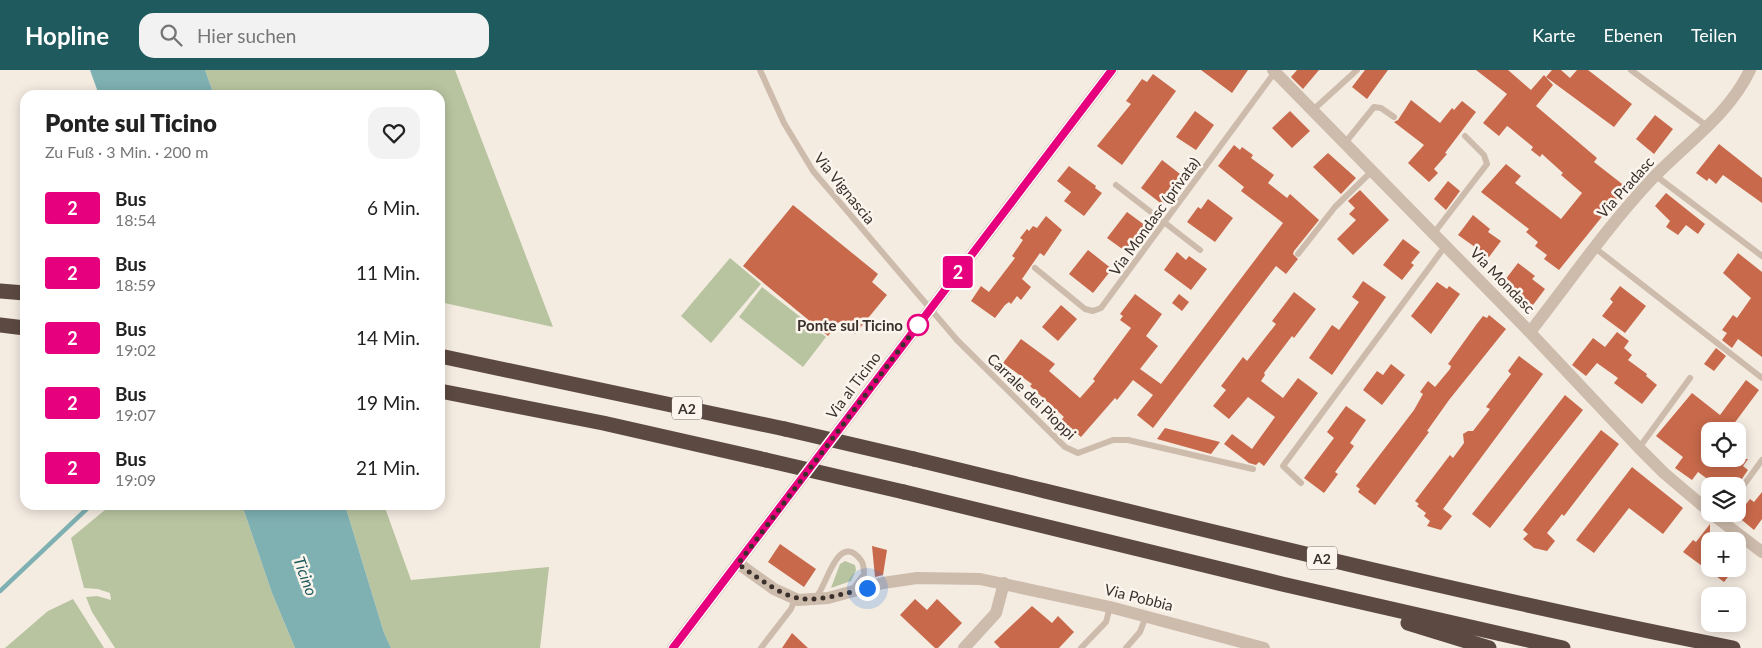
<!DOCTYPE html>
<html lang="de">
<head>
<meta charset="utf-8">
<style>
  :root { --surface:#fff; --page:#f2f2f2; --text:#222; --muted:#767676; --accent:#1f5a5e }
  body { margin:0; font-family:Lato,sans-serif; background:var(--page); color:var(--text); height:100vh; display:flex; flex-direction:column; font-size:19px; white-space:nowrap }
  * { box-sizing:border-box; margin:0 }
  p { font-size:16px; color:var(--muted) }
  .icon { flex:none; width:28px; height:28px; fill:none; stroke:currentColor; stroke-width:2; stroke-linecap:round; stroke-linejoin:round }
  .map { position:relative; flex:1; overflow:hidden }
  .side { position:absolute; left:20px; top:20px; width:425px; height:420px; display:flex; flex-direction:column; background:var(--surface); border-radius:15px; box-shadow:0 2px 12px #0003 }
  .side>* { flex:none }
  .badge { padding:0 10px; border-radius:4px; font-size:18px; line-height:32px }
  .buttons { position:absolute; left:1701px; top:352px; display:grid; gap:10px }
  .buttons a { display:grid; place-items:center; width:45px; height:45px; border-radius:10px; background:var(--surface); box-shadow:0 2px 12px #0003; font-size:25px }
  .you { position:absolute; width:25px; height:25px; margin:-12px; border:4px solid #fff; border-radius:50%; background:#1a73e8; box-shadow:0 0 0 8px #1a73e833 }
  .map>.badge { position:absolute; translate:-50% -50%; box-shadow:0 0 0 2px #fff }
  .round { display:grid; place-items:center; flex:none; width:52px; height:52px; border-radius:15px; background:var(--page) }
  .overview { display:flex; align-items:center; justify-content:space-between; height:85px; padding:0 25px }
  h1 { font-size:24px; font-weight:800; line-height:38px }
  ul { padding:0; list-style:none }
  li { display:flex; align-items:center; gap:15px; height:65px; padding:0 25px }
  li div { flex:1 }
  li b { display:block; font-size:19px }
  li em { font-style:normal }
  li .badge { min-width:55px; font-weight:700; text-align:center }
  header { display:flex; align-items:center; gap:30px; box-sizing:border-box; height:70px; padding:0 25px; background:var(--accent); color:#fff }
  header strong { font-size:24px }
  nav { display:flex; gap:28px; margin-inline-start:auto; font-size:18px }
  .search { width:350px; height:45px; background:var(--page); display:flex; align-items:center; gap:12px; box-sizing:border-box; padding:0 18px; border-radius:15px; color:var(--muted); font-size:19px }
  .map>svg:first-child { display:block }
  .green { fill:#b8c4a0 }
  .water { fill:#7fb0b2 }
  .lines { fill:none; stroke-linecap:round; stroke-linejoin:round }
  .stream { stroke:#7fb0b2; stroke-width:4.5 }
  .building { fill:#c8694b }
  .lane { stroke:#cdbbac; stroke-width:6 }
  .street { stroke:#cdbbac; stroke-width:12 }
  .highway { stroke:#5c4a42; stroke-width:15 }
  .highway-bridge { stroke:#5c4a42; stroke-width:15 }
  .line-casing { stroke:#fff; stroke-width:11 }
  .line { stroke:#e6007e; stroke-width:8 }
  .walk { stroke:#3b302b; stroke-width:5; stroke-dasharray:0 9 }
  .stop-dot { fill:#fff; stroke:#e6007e; stroke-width:2.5 }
  .labels { text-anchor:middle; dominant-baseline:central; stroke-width:5; stroke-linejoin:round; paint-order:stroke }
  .shield { fill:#fbf5ee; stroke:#756b66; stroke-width:1 }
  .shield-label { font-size:14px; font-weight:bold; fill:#3b302b }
  .street-label { font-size:15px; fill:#3b302b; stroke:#fbf5ee }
  .stop-label { font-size:15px; font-weight:bold; fill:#3b302b; stroke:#fbf5ee; text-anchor:end }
  .water-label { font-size:16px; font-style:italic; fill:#1f5a5e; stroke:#fbf5ee }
</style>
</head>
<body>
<header>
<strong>Hopline</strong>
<div class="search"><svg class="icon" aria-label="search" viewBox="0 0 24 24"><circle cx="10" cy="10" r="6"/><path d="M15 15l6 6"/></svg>Hier suchen</div>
<nav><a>Karte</a><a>Ebenen</a><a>Teilen</a></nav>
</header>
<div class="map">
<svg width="1762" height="578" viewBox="0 0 1762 578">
  <rect width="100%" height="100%" fill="#f4ebe1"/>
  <path class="green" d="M205,0H455L553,257L440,232V25H214Z
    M730,188L761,214L711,273L681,246Z
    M762,217L826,267L803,297L739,247Z
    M111,435H242L272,523L295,578H115L92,542L86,527L97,526L111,530L110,523L98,519L84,518L71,468Z
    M345,435H384L411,510L549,497L540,578H391L384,563Z
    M845,491L855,495L856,500L851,511L831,518L840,494Z
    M73,529L104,578H5L48,541Z"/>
  <path class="water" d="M90,0H205L214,25H99Z
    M242,435H345L384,563L391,578H295L272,523Z"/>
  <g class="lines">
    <path class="stream" d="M0,521L91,435"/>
  </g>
  <path class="building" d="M1201,0H1248L1232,23Z
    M1297,0H1319L1303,19L1291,7Z
    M1365,0H1388L1367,29L1352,17Z
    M1476,0H1508L1531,20L1544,5L1553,15L1536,36L1597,88L1594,92L1626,117L1559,200L1544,189L1547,185L1535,176L1538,172L1526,162L1529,159L1481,122L1506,94L1521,106L1515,113L1561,149L1582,123L1561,105L1563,103L1542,84L1540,87L1531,80L1533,77L1510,58L1507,56L1499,66L1483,53L1507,24Z
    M1552,0H1561L1570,8L1577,0H1588L1632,34L1614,57L1546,7Z
    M1153,4L1176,21L1122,95L1097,76L1131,34L1126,31L1142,9L1147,12Z
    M1411,30L1440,53L1452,38L1454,40L1462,31L1476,42L1445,83L1447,84L1434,99L1438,103L1429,112L1408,93L1424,75L1394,52L1398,50Z
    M1195,41L1214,55L1196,80L1176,67Z
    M1290,41L1310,61L1292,78L1272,58Z
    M1655,45L1673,59L1654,84L1636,69Z
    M1719,74L1762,108V133L1723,105L1716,114L1709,108L1707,111L1696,103Z
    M1234,75L1240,80L1242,77L1253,85L1251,88L1274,105L1268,113L1287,128L1290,124L1319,150L1294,181L1293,184L1298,189L1286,204L1276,196L1153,358L1137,345L1153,325L1133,310L1117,330L1115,328L1081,367L1061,350L1064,347L1030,316L1032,314L1003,293L1021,269L1055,294L1049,301L1080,328L1095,311L1093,309L1131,258L1120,250L1123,246L1120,244L1135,224L1162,244L1146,266L1158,276L1140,299L1161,314L1283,153L1241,121L1244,117L1218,96Z
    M1328,83L1356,108L1341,124L1313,97Z
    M1162,90L1184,107L1163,135L1141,118Z
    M1069,96L1096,116L1095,118L1102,123L1084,146L1064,131L1071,122L1057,111Z
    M1448,111L1460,121L1446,140L1434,129Z
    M1360,120L1389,150L1353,185L1337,169L1356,150L1349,144L1355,138L1348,131Z
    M1666,123L1705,154L1698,164L1686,155L1678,165L1666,157L1670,151L1655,136Z
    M1208,129L1233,148L1215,172L1187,152L1198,137L1201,139Z
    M793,135L878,204L872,212L887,225L855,264L839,252L828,266L743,196Z
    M1127,142L1146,156L1132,175L1130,174L1125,181L1107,168Z
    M1473,145L1490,159L1488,162L1501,171L1489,187L1458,165Z
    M1046,146L1062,160L1044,186L1040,183L1022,209L1031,217L1021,230L1017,226L1011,234L1009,232L1005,235L995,248L971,231L981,216L989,222L1015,188L1012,186L1023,170L1020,168L1027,159L1029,161L1033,156L1037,158Z
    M1403,169L1420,182L1411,193L1414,195L1402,210L1383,195Z
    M1088,180L1112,199L1093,223L1069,204Z
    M1177,182L1186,190L1189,186L1207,199L1191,220L1164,200Z
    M1738,183L1762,202V287L1738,269L1732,278L1722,270L1727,263L1722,260L1733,245L1737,248L1751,228L1723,203Z
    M1518,193L1535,206L1532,209L1545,219L1533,235L1502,214Z
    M1363,211L1386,227L1332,305L1309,288L1332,255L1339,260L1359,232L1352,227Z
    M1437,212L1447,219L1449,216L1460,224L1431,264L1411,246Z
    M1620,216L1646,236L1625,263L1602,246L1613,232L1610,229Z
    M1294,222L1316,239L1294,268L1292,266L1264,303L1265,305L1261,311L1283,328L1298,308L1318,323L1264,396L1259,392L1256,395L1249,393L1224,374L1232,364L1252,379L1275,347L1248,327L1229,349L1213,336L1226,320L1221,316L1243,287L1247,291L1276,254L1272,251Z
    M1179,224L1189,232L1182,241L1172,233Z
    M1061,235L1077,249L1058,271L1042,257Z
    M1489,245L1506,259L1449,330L1427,361L1429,362L1375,435L1358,422L1360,419L1356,416L1414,340L1423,324L1420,322L1428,311L1435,317L1450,299L1451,296L1448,294L1476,255L1483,246L1487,248Z
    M1617,262L1629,271L1624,278L1632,285L1628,290L1647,304L1646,306L1657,315L1642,334L1614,313L1618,308L1597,293L1586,306L1572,295L1593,268L1605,277Z
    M1716,278L1726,286L1714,301L1704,294Z
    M1519,286L1543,304L1443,439L1452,446L1441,460L1427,456L1430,451L1424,446L1426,443L1417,436L1419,434L1415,431L1450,385L1453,388L1464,373L1463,364L1468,361H1473L1490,339L1486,337L1511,304L1508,301Z
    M1391,294L1405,305L1382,335L1363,320L1377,301L1383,305Z
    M1746,310L1759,320L1733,355L1742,361H1710V389H1748L1743,396L1748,400L1737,416H1717L1698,402L1692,410L1675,398L1683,387L1656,366L1692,323L1720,345Z
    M1565,325L1583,340L1490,458L1472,444Z
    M1346,336L1366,350L1350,373L1354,376L1335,402L1338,404L1324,423L1304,408L1334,368L1327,362Z
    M1165,358L1220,372L1211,384L1157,369Z
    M1601,360L1619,374L1564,446L1562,444L1547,463L1555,471L1547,481L1534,478L1523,469L1528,464L1523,460Z
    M1632,397L1683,438L1663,464L1629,438L1594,483L1576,470Z
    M1762,422V449L1754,460L1737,446L1750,429L1754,432Z
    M1710,454V499H1734L1724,512L1683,482L1693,470L1696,472Z
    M780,474L816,499L804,517L768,492Z
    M872,476L887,480L883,505L875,507Z
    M915,529L927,540L937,529L962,553L938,578H935L900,545Z
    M1032,536L1052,553L1058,546L1074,562L1059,578H1000L994,572Z
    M792,563L808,578H782Z"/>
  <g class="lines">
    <path class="lane" d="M760,0L784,53L813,101L957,270L1065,377L1078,383L1113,370H1128L1253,399
      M1631,0L1707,56
      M1313,40L1357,0
      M1345,73L1374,37L1381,38L1394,47
      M1656,106L1762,186
      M1116,115L1200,180
      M1434,163L1487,94L1484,85L1465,66
      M1595,178L1762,308
      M1298,184L1335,137L1372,101
      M1035,198L1085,239L1093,241L1101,238L1275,2
      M1639,378L1690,308
      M1301,413L1283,396L1446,175
      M1738,423L1762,390
      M816,527C826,519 837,461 860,489C864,493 864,499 864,504L853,519
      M761,578L791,539L795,529
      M1081,578L1106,552L1110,537
      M1126,578L1140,562L1146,546"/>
    <path class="street" d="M1273,0L1522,254L1639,378L1664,403L1710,442
      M1530,262C1570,211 1607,157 1651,110C1685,74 1729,45 1750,0
      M1712,444L1762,482
      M739,494L774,519L798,530L828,528L883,513L917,508L980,509L1110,537L1264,578
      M673,578L1112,0
      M964,578L996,543L1004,513"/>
    <path class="highway" d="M0,221L25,223
      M0,255L25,258
      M440,286L785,359
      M440,321L603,353L766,390
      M914,389C1186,455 1458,524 1733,578
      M904,422L1282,514L1563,578
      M1408,553L1489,578"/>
    <path class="highway-bridge" d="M785,359L914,389
      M766,390L904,422"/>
  </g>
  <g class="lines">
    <defs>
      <path id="line" d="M673,578L1112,0"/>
    </defs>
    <use href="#line" class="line-casing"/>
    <use href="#line" class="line"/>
    <path class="walk" d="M867,518C798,536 796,535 738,494L918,255"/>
  </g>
  <circle class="stop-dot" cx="918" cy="255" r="10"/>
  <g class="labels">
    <g class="shield">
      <rect x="672" y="326.5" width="30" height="23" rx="4"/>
      <rect x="1307" y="476.5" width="30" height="23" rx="4"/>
    </g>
    <g class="shield-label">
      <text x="687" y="338">A2</text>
      <text x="1322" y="488">A2</text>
    </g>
    <g class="street-label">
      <text transform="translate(1625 117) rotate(-48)">Via Pradasc</text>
      <text transform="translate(845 118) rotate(51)">Via Vignascia</text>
      <text transform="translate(1154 146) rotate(-54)">Via Mondasc (privata)</text>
      <text transform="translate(1503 210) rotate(46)">Via Mondasc</text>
      <text transform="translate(853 315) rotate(-53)">Via al Ticino</text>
      <text transform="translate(1032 326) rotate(44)">Carrale dei Pioppi</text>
      <text transform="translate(1139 527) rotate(14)">Via Pobbia</text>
    </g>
    <g class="stop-label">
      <text x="903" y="255">Ponte sul Ticino</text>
    </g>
    <g class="water-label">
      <text transform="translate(306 506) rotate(70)">Ticino</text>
    </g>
  </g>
</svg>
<div class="buttons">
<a><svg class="icon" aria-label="locate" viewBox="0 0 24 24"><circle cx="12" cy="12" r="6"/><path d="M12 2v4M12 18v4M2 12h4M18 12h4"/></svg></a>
<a><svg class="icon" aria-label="layers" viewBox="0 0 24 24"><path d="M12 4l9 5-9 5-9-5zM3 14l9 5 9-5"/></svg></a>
<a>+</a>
<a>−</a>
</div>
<div class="you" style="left:867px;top:518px"></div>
<b class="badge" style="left:958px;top:202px;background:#e6007e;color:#fff">2</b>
<section class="side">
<div class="overview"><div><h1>Ponte sul Ticino</h1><p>Zu Fuß · 3 Min. · 200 m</p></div><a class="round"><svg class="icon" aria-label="heart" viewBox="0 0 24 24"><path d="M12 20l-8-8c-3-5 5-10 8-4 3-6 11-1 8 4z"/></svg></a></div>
<ul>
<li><span class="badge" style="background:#e6007e;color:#fff">2</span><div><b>Bus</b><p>18:54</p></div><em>6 Min.</em></li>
<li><span class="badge" style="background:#e6007e;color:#fff">2</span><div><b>Bus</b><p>18:59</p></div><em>11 Min.</em></li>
<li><span class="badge" style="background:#e6007e;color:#fff">2</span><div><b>Bus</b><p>19:02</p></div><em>14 Min.</em></li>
<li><span class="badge" style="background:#e6007e;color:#fff">2</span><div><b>Bus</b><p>19:07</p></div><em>19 Min.</em></li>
<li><span class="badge" style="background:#e6007e;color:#fff">2</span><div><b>Bus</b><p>19:09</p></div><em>21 Min.</em></li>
</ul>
</section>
</div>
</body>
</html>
